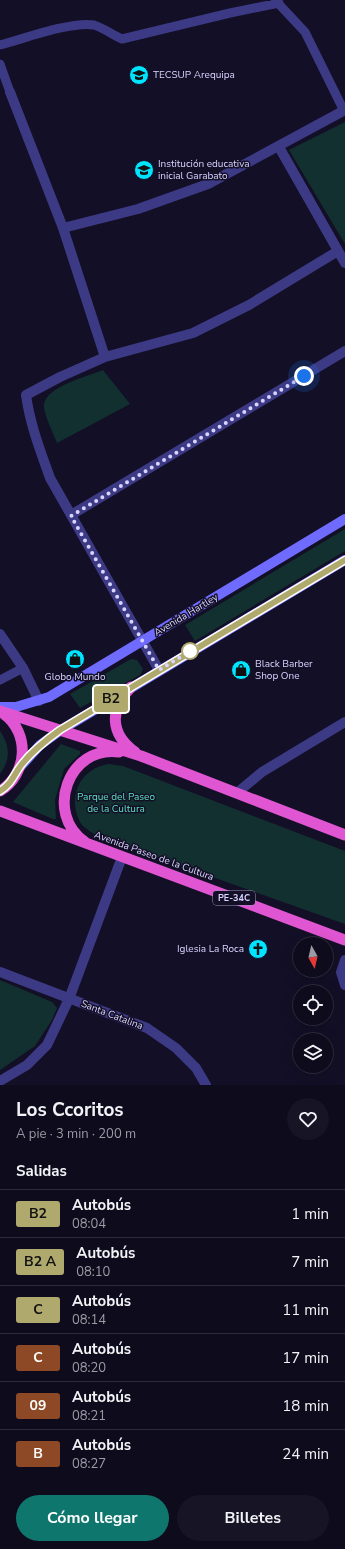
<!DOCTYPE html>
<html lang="es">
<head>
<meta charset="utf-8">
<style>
  :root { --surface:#0e0b1c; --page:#171425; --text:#f1f3f6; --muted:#9b9ba3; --line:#2e2b3b; --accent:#0f766e }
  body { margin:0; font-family:"Nunito Sans",sans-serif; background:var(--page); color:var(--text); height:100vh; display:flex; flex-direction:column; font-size:15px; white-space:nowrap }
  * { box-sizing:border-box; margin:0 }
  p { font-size:13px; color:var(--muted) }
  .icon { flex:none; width:22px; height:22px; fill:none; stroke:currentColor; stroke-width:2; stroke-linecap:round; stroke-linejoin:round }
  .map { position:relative; height:1085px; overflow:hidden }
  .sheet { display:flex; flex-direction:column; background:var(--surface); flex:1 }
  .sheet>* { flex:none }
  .badge { padding:0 8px; border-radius:3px; font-size:14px; line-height:26px }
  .needle { width:26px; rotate:172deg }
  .controls { position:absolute; left:293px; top:937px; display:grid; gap:8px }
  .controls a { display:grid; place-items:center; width:40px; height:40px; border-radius:50%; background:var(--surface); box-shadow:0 4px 16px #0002,0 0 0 1px var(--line); font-size:20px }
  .you { position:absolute; width:20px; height:20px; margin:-10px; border:3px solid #fff; border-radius:50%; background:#1a73e8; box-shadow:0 0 0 6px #1a73e833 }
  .map>.badge { position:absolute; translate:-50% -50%; box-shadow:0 0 0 2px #fff }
  h2 { padding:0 16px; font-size:15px; line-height:36px }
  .round { display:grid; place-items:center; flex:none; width:42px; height:42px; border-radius:21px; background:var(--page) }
  .headline { display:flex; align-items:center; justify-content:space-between; height:68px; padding:0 16px }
  h1 { font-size:19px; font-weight:700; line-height:30px }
  .button { display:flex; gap:8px; margin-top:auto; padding:8px 16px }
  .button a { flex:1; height:46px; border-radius:24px; background:var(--accent); color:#fff; font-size:16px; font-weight:700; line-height:46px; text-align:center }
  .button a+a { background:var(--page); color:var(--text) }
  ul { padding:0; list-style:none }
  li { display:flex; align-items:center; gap:12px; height:48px; padding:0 16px; border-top:1px solid var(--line) }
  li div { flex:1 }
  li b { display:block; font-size:15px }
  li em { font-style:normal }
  li .badge { min-width:44px; font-weight:700; text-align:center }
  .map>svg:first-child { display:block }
  .green { fill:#12302f }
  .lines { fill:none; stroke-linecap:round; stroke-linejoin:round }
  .service { stroke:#3d3a85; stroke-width:9 }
  .minor { stroke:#3d3a85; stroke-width:10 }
  .secondary { stroke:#6f6bff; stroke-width:10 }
  .trunk { stroke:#e055d1; stroke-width:11 }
  .line-casing { stroke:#fff; stroke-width:9 }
  .line { stroke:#afa96e; stroke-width:6 }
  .walk { stroke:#d9d4ff; stroke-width:4; stroke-dasharray:0 7.2 }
  .stop-dot { fill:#fff; stroke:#afa96e; stroke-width:2 }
  .labels { text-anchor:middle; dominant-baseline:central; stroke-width:3; stroke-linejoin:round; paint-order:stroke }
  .shield { fill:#130f26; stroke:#9e99be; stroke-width:1 }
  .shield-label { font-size:9px; font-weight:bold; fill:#d9d4ff }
  .poi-label { font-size:10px; fill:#d9d4ff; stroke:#130f26; text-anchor:start }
  .street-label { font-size:10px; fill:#d9d4ff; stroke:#130f26 }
  .park-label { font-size:10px; fill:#5fe0c0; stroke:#130f26 }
</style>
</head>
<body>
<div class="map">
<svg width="345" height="1085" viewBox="0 0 345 1085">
  <rect width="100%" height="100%" fill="#130f26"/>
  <path class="green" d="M345,122V244L289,150Z
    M103,370L130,404L57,443C54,435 43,413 44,405C45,387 88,376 103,370Z
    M345,529V551L195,641L185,625Z
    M131,659L137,660L143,669L140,675L80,708L70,694Z
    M0,731C10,745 11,759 0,774Z
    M61,744L80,751V754L64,769L55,800L56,819H53L13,802Z
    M109,764L123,766L345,851V924L97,836C92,832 83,828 80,822C67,797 80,768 109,764Z
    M0,980L52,1002L57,1008L52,1020L35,1046L0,1070Z"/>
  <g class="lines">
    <path class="service" d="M275,0L305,32L344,111
      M0,45C23,39 72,21 94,25C104,28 112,35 122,39L230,13L279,3
      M0,64L10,92
      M0,680L23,668"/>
    <path class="minor" d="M10,92L63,228L105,357
      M279,147L345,263
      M63,228L138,209L208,184L345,110
      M71,515L345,351
      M0,634L23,668L39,701
      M159,670L50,478C40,450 30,424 26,395L60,377L105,357L193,333L249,305L338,251
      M238,792L262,772L345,722
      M345,960L341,972L345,985
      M0,972L147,1028L176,1048L196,1068L206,1085
      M0,1081L27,1065L47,1045L69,999L122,857"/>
    <path class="secondary" d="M0,707H16L49,697L345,519
      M21,766L40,745L61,730L345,560"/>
    <path class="trunk" d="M131,687C109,709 110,734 135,752
      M0,711L141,756L345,835
      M0,791C28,774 30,733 4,714
      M0,811L345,940
      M85,842C44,814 68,745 119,752"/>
  </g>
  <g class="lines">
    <defs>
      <path id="line" d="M0,791C12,784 14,774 22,764C33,750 46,740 60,730L345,560"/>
    </defs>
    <use href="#line" class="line-casing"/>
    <use href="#line" class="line"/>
    <path class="walk" d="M190,651L197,647L159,670L71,516L304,376"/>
  </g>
  <defs>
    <symbol id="university-disc" viewBox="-11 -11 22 22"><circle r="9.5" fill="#00e5ff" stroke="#130f26"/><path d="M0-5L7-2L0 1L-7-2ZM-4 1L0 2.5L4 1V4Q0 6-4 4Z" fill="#111"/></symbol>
    <symbol id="school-disc" viewBox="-11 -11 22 22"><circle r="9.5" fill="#00e5ff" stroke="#130f26"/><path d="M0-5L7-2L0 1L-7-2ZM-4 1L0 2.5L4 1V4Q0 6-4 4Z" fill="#111"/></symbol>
    <symbol id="shop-disc" viewBox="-11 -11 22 22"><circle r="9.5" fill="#00e5ff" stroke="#130f26"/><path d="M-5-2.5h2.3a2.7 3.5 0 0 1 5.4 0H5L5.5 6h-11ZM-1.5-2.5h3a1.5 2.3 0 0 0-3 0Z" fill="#111"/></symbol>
    <symbol id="church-disc" viewBox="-11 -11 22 22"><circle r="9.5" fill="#00e5ff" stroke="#130f26"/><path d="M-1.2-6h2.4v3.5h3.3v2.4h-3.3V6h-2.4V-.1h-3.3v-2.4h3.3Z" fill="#111"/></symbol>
  </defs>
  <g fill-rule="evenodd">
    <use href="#university-disc" x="128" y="64" width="22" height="22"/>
    <use href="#school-disc" x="133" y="159" width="22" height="22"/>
    <use href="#shop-disc" x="64" y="648" width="22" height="22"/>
    <use href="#shop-disc" x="230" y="659" width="22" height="22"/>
    <use href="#church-disc" x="247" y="938" width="22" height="22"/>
  </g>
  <circle class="stop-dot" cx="190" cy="651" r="8"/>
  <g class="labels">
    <rect class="shield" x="213" y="891" width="42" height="14" rx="3"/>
    <g class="shield-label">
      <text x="234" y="898">PE-34C</text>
    </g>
    <g class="poi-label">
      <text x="153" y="75">TECSUP Arequipa</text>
      <text x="158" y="164">Institución educativa<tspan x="158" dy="12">inicial Garabato</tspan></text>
      <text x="255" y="664">Black Barber<tspan x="255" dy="12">Shop One</tspan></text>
      <text x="75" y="677" text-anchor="middle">Globo Mundo</text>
      <text x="244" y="949" text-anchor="end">Iglesia La Roca</text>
    </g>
    <g class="street-label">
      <text transform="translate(186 615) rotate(-31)">Avenida Hartley</text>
      <text transform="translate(154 856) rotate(20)">Avenida Paseo de la Cultura</text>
      <text transform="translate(112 1015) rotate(21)">Santa Catalina</text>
    </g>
    <g class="park-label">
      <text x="116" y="797">Parque del Paseo<tspan x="116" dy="12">de la Cultura</tspan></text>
    </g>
  </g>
</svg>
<div class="controls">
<a><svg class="needle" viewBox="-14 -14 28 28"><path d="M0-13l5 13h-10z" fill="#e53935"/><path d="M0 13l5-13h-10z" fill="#9b9ba3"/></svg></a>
<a><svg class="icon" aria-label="locate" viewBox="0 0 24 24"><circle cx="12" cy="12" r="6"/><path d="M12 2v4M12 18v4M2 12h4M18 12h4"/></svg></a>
<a><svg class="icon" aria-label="layers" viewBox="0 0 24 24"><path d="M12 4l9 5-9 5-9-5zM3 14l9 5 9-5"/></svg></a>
</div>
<div class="you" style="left:304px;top:376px"></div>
<b class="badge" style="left:111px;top:699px;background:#afa96e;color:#111">B2</b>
</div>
<section class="sheet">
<div class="headline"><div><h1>Los Ccoritos</h1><p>A pie · 3 min · 200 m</p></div><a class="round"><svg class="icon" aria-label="heart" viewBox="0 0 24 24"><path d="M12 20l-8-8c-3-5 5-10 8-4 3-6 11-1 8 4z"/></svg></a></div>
<h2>Salidas</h2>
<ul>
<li><span class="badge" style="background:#afa96e;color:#111">B2</span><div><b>Autobús</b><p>08:04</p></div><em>1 min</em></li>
<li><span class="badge" style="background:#afa96e;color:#111">B2 A</span><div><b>Autobús</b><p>08:10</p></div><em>7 min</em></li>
<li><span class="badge" style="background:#afa96e;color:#111">C</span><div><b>Autobús</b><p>08:14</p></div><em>11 min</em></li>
<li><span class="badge" style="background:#8d4925;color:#fff">C</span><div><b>Autobús</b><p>08:20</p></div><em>17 min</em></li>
<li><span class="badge" style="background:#8d4925;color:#fff">09</span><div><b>Autobús</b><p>08:21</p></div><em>18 min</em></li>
<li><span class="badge" style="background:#8d4925;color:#fff">B</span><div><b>Autobús</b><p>08:27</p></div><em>24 min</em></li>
</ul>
<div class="button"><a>Cómo llegar</a><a>Billetes</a></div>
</section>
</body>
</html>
